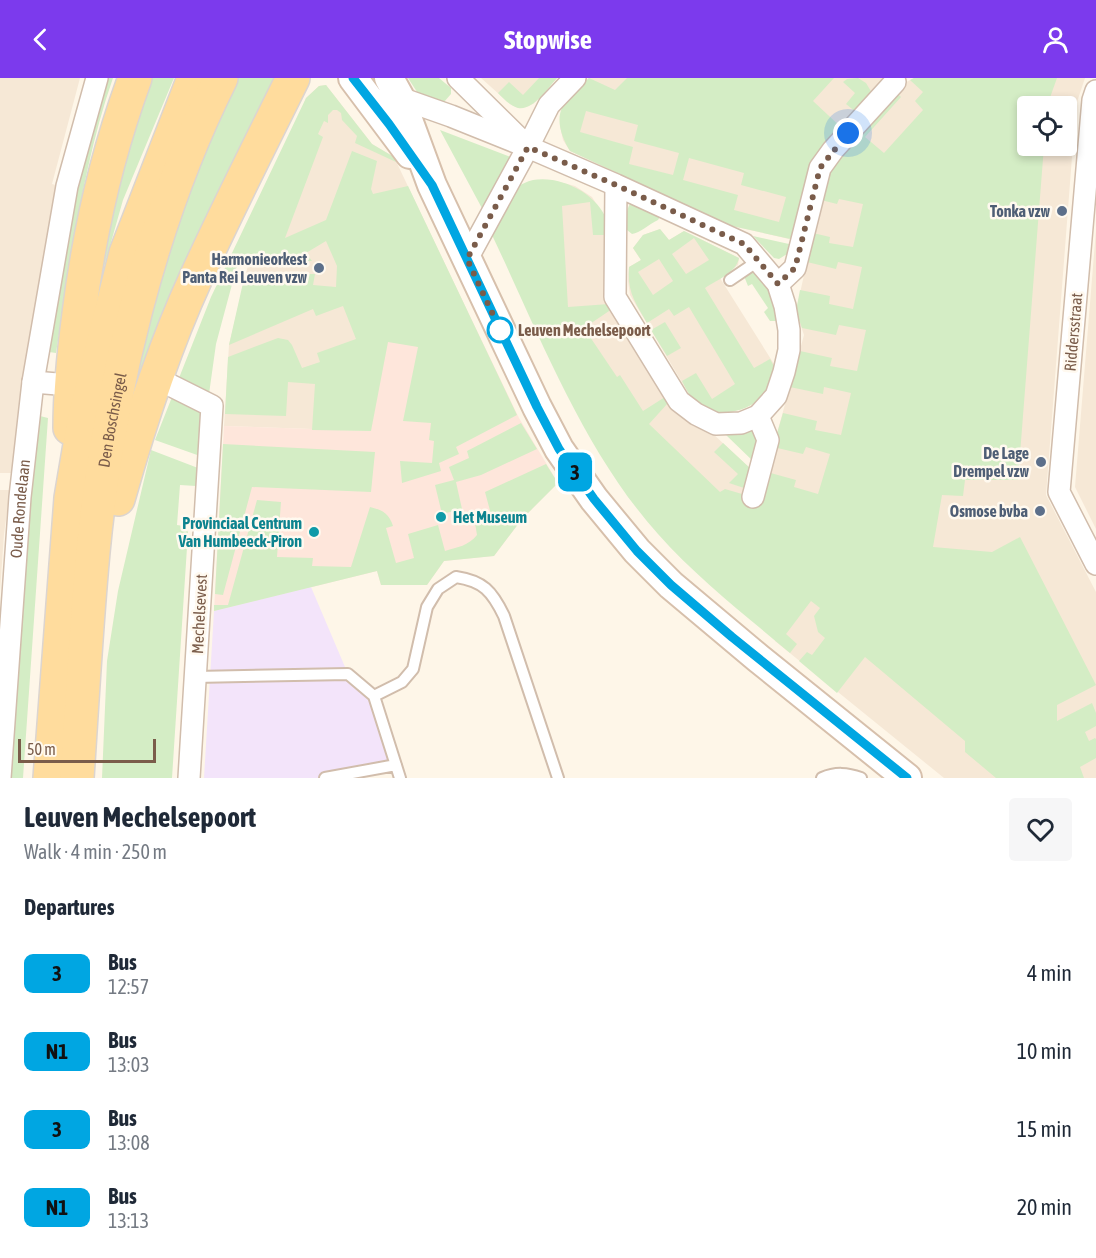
<!DOCTYPE html>
<html lang="en">
<head>
<meta charset="utf-8">
<style>
  :root { --surface:#fff; --page:#f6f6f7; --text:#1f2937; --muted:#747a83; --accent:#7c3aed }
  body { margin:0; font-family:"Asap Condensed",sans-serif; background:var(--page); color:var(--text); height:100vh; display:flex; flex-direction:column; font-size:22px; white-space:nowrap }
  * { box-sizing:border-box; margin:0 }
  p { font-size:20px; color:var(--muted) }
  .icon { flex:none; width:33px; height:33px; fill:none; stroke:currentColor; stroke-width:2; stroke-linecap:round; stroke-linejoin:round }
  .map { position:relative; height:700px; overflow:hidden }
  .details { display:flex; flex-direction:column; background:var(--surface); flex:1 }
  .details>* { flex:none }
  .badge { padding:0 12px; border-radius:9px; font-size:21px; line-height:39px }
  .buttons { position:absolute; left:1017px; top:18px; display:grid; gap:12px }
  .buttons a { display:grid; place-items:center; width:60px; height:60px; border-radius:6px; background:var(--surface); box-shadow:0 3px 9px #0003; font-size:30px }
  .scale { position:absolute; left:18px; bottom:15px; width:138px; box-sizing:border-box; padding-left:6px; border:3px solid #7a5c4a; border-top:0; font-size:16px; line-height:21px; white-space:nowrap; color:#7a5c4a; -webkit-text-stroke:4px #fff9ef; paint-order:stroke }
  .you { position:absolute; width:30px; height:30px; margin:-15px; border:4px solid #fff; border-radius:50%; background:#1a73e8; box-shadow:0 0 0 9px #1a73e833 }
  .map>.badge { position:absolute; translate:-50% -50%; box-shadow:0 0 0 3px #fff }
  h2 { padding:0 24px; font-size:22px; line-height:54px }
  .round { display:grid; place-items:center; flex:none; width:63px; height:63px; border-radius:6px; background:var(--page) }
  .summary { display:flex; align-items:center; justify-content:space-between; height:102px; padding:0 24px }
  h1 { font-size:28px; font-weight:700; line-height:45px }
  ul { padding:0; list-style:none }
  li { display:flex; align-items:center; gap:18px; height:78px; padding:0 24px }
  li div { flex:1 }
  li b { display:block; font-size:22px }
  li em { font-style:normal }
  li .badge { min-width:66px; font-weight:700; text-align:center }
  header { display:flex; justify-content:space-between; align-items:center; height:78px; padding:0 24px; background:var(--accent); color:#fff; font-size:27px; font-weight:700 }
  .map>svg:first-child { display:block }
  .residential { fill:#f6e8d6; fill-rule:evenodd }
  .commercial { fill:#fee6db }
  .education { fill:#f3e4fa }
  .green { fill:#d4edc5; fill-rule:evenodd }
  .lines { fill:none; stroke-linecap:round; stroke-linejoin:round }
  .lane-casing { stroke:#d1bdac; stroke-width:14 }
  .street-casing { stroke:#d1bdac; stroke-width:24 }
  .secondary-casing { stroke:#d7c0ac; stroke-width:32 }
  .primary-casing { stroke:#dcd5d0; stroke-width:36 }
  .lane { stroke:#fff; stroke-width:10 }
  .street { stroke:#fff; stroke-width:21 }
  .secondary { stroke:#fff; stroke-width:28 }
  .primary { stroke:#ffdc9d; stroke-width:33 }
  .line-casing { stroke:#fff; stroke-width:14 }
  .line { stroke:#00a6e2; stroke-width:9 }
  .walk { stroke:#7a5c4a; stroke-width:6; stroke-dasharray:0 10.8 }
  .service-dot { fill:#5c6f8a; stroke:#fff9ef; stroke-width:2 }
  .stop-dot { fill:#fff; stroke:#00a6e2; stroke-width:3 }
  .culture-dot { fill:#0f9aa8; stroke:#fff9ef; stroke-width:2 }
  .labels { text-anchor:middle; dominant-baseline:central; stroke-width:5; stroke-linejoin:round; paint-order:stroke }
  .service-label { font-size:16px; font-weight:bold; fill:#4e5e75; stroke:#fff9ef; text-anchor:end }
  .stop-label { font-size:16px; font-weight:bold; fill:#7a5c4a; stroke:#fff9ef; text-anchor:start }
  .street-label { font-size:16px; fill:#7a5c4a; stroke:#fff9ef }
  .culture-label { font-size:16px; font-weight:bold; fill:#0d838f; stroke:#fff9ef; text-anchor:start }
</style>
</head>
<body>
<header><svg class="icon" aria-label="back" viewBox="0 0 24 24"><path d="M15 5l-7 7 7 7"/></svg>Stopwise<svg class="icon" aria-label="person" viewBox="0 0 24 24"><circle cx="12" cy="8" r="4"/><path d="M4 21q1-7 8-7t8 7"/></svg></header>
<div class="map">
<svg width="1096" height="700" viewBox="0 0 1096 700">
  <rect width="100%" height="100%" fill="#fef6e8"/>
  <path class="residential" d="M0,0H80L52,106L59,108L12,395H0Z
    M481,0H557L533,26L526,29L518,30L510,26Z
    M589,0H891L789,161L732,148L570,73L563,62L560,48L563,28Z
    M914,0H1085L1076,27L1046,417L1096,514V700H944L775,563L759,421L804,257L796,233L825,103L899,8ZM1028,28H1066V68H1028Z
    M326,7L372,66L394,79L468,234L371,353L224,348L229,267L249,183L306,20L319,8Z
    M533,102H552L575,108L592,119L607,143V221L668,325L693,348L712,355L752,392L746,417L700,458L567,283Z
    M660,151L669,162L684,153L739,180L738,187L720,200L774,286L763,317L753,326L732,334L712,333L692,321L630,217L628,203L629,189L641,182L633,170L643,157Z
    M1096,152V451L1075,409Z
    M0,412H10L4,456L0,513Z"/>
  <path class="commercial" d="M468,234L519,340L558,405L522,441L494,478L444,483L427,507H381L377,493L214,533L224,348L370,353L388,263Z"/>
  <path class="education" d="M311,509L348,596L374,618L396,687L325,700H204L214,533Z"/>
  <path class="green" d="M106,0H113C82,89 71,183 56,275L49,274L75,108Z
    M149,0H174L123,122L104,189L84,279L95,185Z
    M233,0H280L121,342L159,184Z
    M408,0H439L451,10V16L444,24L421,20Z
    M539,0H557C548,10 533,33 518,30C510,28 503,20 498,15L509,4L523,17Z
    M589,0L615,12L627,0H834L813,23L843,51L795,162L732,148L570,73C562,60 555,42 563,28C568,18 581,8 589,0ZM586,33L638,47L634,63L679,75L673,97L629,86L633,69L580,54ZM689,80L744,95L741,107L786,119L779,144L734,132L738,117L683,102Z
    M858,0L866,5L872,15L857,35L846,26L855,15L843,4L847,1Z
    M914,0H1057L1047,28H1028V68H1044L1018,402H965L963,418L942,417L933,469L992,474L1020,459L1096,607L1057,627V643L1092,625L1096,635V648L1085,654L1089,663L1095,660L1096,661V680L1080,689L1084,700H996L965,674V663L865,579L837,615L799,583L807,574L812,577L825,560L818,554L814,538L820,530L811,523L786,556L797,566L790,575C745,537 697,500 658,456C583,372 540,258 492,157L515,109C521,107 527,103 533,102C561,97 598,116 607,143C608,147 607,153 607,157H593L590,124L562,128L568,229L609,226L612,231L584,250L617,299L620,297L643,333L665,319L668,325L649,346L720,414L725,411L759,421L767,394L796,402L794,409L818,416L830,376L806,369L803,376L773,369L783,335L817,343L815,352L841,357L851,315L824,309L823,316L790,309L800,273L832,280L830,288L857,293L866,252L839,247L836,257L802,250L796,233L800,212L830,218L829,226L853,231L862,189L838,184L836,191L807,184L813,155L830,159L829,165L853,169L863,126L839,121L837,126L821,122L825,103L837,78L895,13L901,19L865,59L884,75L923,32L915,23L923,14L910,2Z
    M326,7L372,66L394,79L396,84L355,65L357,58L342,42L341,35L337,32H333L328,37V45L324,43L318,56L323,59L285,160L326,142L352,73L377,83L371,111L373,116L408,108L517,337L456,369L459,376L439,385L441,393L402,405L400,383L432,385L434,363L429,362L431,345L403,343L418,269L388,264L371,353L312,352L315,306L288,304L286,338L225,336L228,279L278,260L288,262L292,267L302,290L320,284L317,275L356,261L343,228L316,238L313,231L229,267L245,196H315L313,207L336,209L337,188L326,163L306,175L312,183L238,184L216,266L209,316L179,300L211,219L306,20L319,8Z
    M440,52L513,80L484,134Z
    M633,123L661,137L658,142C649,146 640,155 632,156L627,152C626,143 625,129 633,123Z
    M660,151L669,162L684,153L739,180C736,195 717,202 705,210L754,290L770,281L775,290C772,299 769,309 763,317C750,333 721,340 702,329C692,323 687,313 682,303L696,295L712,321L735,306L689,229L674,238L669,231L647,245C635,224 627,214 629,189L641,182L633,170L643,157ZM694,160L709,182L686,196L672,176ZM659,181L673,203L653,217L638,194Z
    M753,158L789,166L787,176L779,181L774,180Z
    M753,190L769,205L778,243H770L764,234L768,230L752,206L748,208L744,198Z
    M665,244L681,270L667,278L651,252Z
    M172,319L203,335L200,378L155,362Z
    M36,337L48,340L23,700H7Z
    M521,345L537,371L481,397L456,404L462,431L442,436L435,407L454,402L449,389L469,380L467,373Z
    M750,349L759,356L756,386L726,357L729,353Z
    M723,365L752,392L747,411L729,405L738,396L714,374Z
    M223,366L375,374L371,414L252,409L223,517L215,516Z
    M151,372L198,390L196,408L180,407L177,447L184,448L188,454L172,700H102L107,583L118,513Z
    M546,386L558,405L522,441L494,478L444,483L427,507H381L377,493L214,533V527H228L257,422L281,424L277,479L313,480L312,488L351,489L370,429C382,432 389,435 393,448L386,450L396,485L414,480L408,456L438,447L445,473C458,469 468,468 477,457L475,445L492,440L485,414Z"/>
  <g class="lines">
    <defs>
      <path id="lane" d="M730,202L758,183
        M195,599L348,596L374,618L400,700
        M374,618L402,604L413,591L427,529L438,511L456,499C483,503 492,513 504,538L558,700
        M325,700L396,687
        M822,700C836,694 847,695 861,700"/>
      <g id="street">
        <path d="M458,0L528,69L549,27L575,0"/>
        <path d="M1096,13L1093,22L1059,414L1096,486"/>
        <path d="M400,20L451,38L528,69L616,107L744,166L778,206L785,228L789,252V272L784,294L776,318L758,338L741,345L716,346L696,336L679,323L615,219L616,107"/>
        <path d="M467,181L528,69"/>
        <path d="M778,206L795,190L820,90L833,72L895,4"/>
        <path d="M156,300L212,328L189,700"/>
        <path d="M33,304L70,307"/>
        <path d="M753,419L768,362L758,338"/>
        <path id="s1" d="M0,700L20,419L33,304L67,108L97,0"/>
      </g>
      <path id="secondary" d="M353,0L410,76
        M389,0L400,20L432,107L537,329L559,371L594,421L637,473L671,507L758,580L907,700"/>
      <g id="primary">
        <path d="M70,350C70,311 74,274 79,236C89,155 107,76 135,0"/>
        <path d="M118,421C139,347 163,272 195,202C226,134 260,67 293,0"/>
        <path d="M50,700L71,420L84,343L126,175L194,0"/>
        <path id="s2" d="M77,700C82,625 86,549 93,474C108,316 150,142 221,0"/>
      </g>
    </defs>
    <use href="#lane" class="lane-casing"/>
    <use href="#street" class="street-casing"/>
    <use href="#secondary" class="secondary-casing"/>
    <use href="#primary" class="primary-casing"/>
    <use href="#lane" class="lane"/>
    <use href="#street" class="street"/>
    <use href="#secondary" class="secondary"/>
    <use href="#primary" class="primary"/>
  </g>
  <g class="lines">
    <defs>
      <path id="line" d="M353,0L389,46L432,107L537,329L559,371L594,421L637,473L671,507L732,559L907,700"/>
    </defs>
    <use href="#line" class="line-casing"/>
    <use href="#line" class="line"/>
    <path class="walk" d="M500,252L503,258L467,181L528,69L616,107L744,166L778,206L795,190L820,90L848,55"/>
  </g>
  <g class="service-dot">
    <circle cx="1062" cy="133" r="6"/>
    <circle cx="319" cy="190" r="6"/>
    <circle cx="1041" cy="384" r="6"/>
    <circle cx="1040" cy="433" r="6"/>
  </g>
  <circle class="stop-dot" cx="500" cy="252" r="12"/>
  <g class="culture-dot">
    <circle cx="441" cy="439" r="6"/>
    <circle cx="314" cy="454" r="6"/>
  </g>
  <g class="labels">
    <g class="service-label">
      <text x="1050" y="133">Tonka vzw</text>
      <text x="307" y="181">Harmonieorkest<tspan x="307" dy="18">Panta Rei Leuven vzw</tspan></text>
      <text x="1029" y="375">De Lage<tspan x="1029" dy="18">Drempel vzw</tspan></text>
      <text x="1028" y="433">Osmose bvba</text>
    </g>
    <g class="stop-label">
      <text x="518" y="252">Leuven Mechelsepoort</text>
    </g>
    <g class="street-label">
      <text transform="translate(1073 254) rotate(-85)">Riddersstraat</text>
      <text stroke="none"><textPath href="#s2" startOffset="360">Den Boschsingel</textPath></text>
      <text stroke="none"><textPath href="#s1" startOffset="270">Oude Rondelaan</textPath></text>
      <text transform="translate(199 536) rotate(-87)">Mechelsevest</text>
    </g>
    <g class="culture-label">
      <text x="453" y="439">Het Museum</text>
      <text x="302" y="445" text-anchor="end">Provinciaal Centrum<tspan x="302" dy="18">Van Humbeeck-Piron</tspan></text>
    </g>
  </g>
</svg>
<div class="buttons">
<a><svg class="icon" aria-label="locate" viewBox="0 0 24 24"><circle cx="12" cy="12" r="6"/><path d="M12 2v4M12 18v4M2 12h4M18 12h4"/></svg></a>
</div>
<div class="scale">50 m</div>
<div class="you" style="left:848px;top:55px"></div>
<b class="badge" style="left:575px;top:394px;background:#00a6e2;color:#111">3</b>
</div>
<section class="details">
<div class="summary"><div><h1>Leuven Mechelsepoort</h1><p>Walk · 4 min · 250 m</p></div><a class="round"><svg class="icon" aria-label="heart" viewBox="0 0 24 24"><path d="M12 20l-8-8c-3-5 5-10 8-4 3-6 11-1 8 4z"/></svg></a></div>
<h2>Departures</h2>
<ul>
<li><span class="badge" style="background:#00a6e2;color:#111">3</span><div><b>Bus</b><p>12:57</p></div><em>4 min</em></li>
<li><span class="badge" style="background:#00a6e2;color:#111">N1</span><div><b>Bus</b><p>13:03</p></div><em>10 min</em></li>
<li><span class="badge" style="background:#00a6e2;color:#111">3</span><div><b>Bus</b><p>13:08</p></div><em>15 min</em></li>
<li><span class="badge" style="background:#00a6e2;color:#111">N1</span><div><b>Bus</b><p>13:13</p></div><em>20 min</em></li>
</ul>
</section>
</body>
</html>
